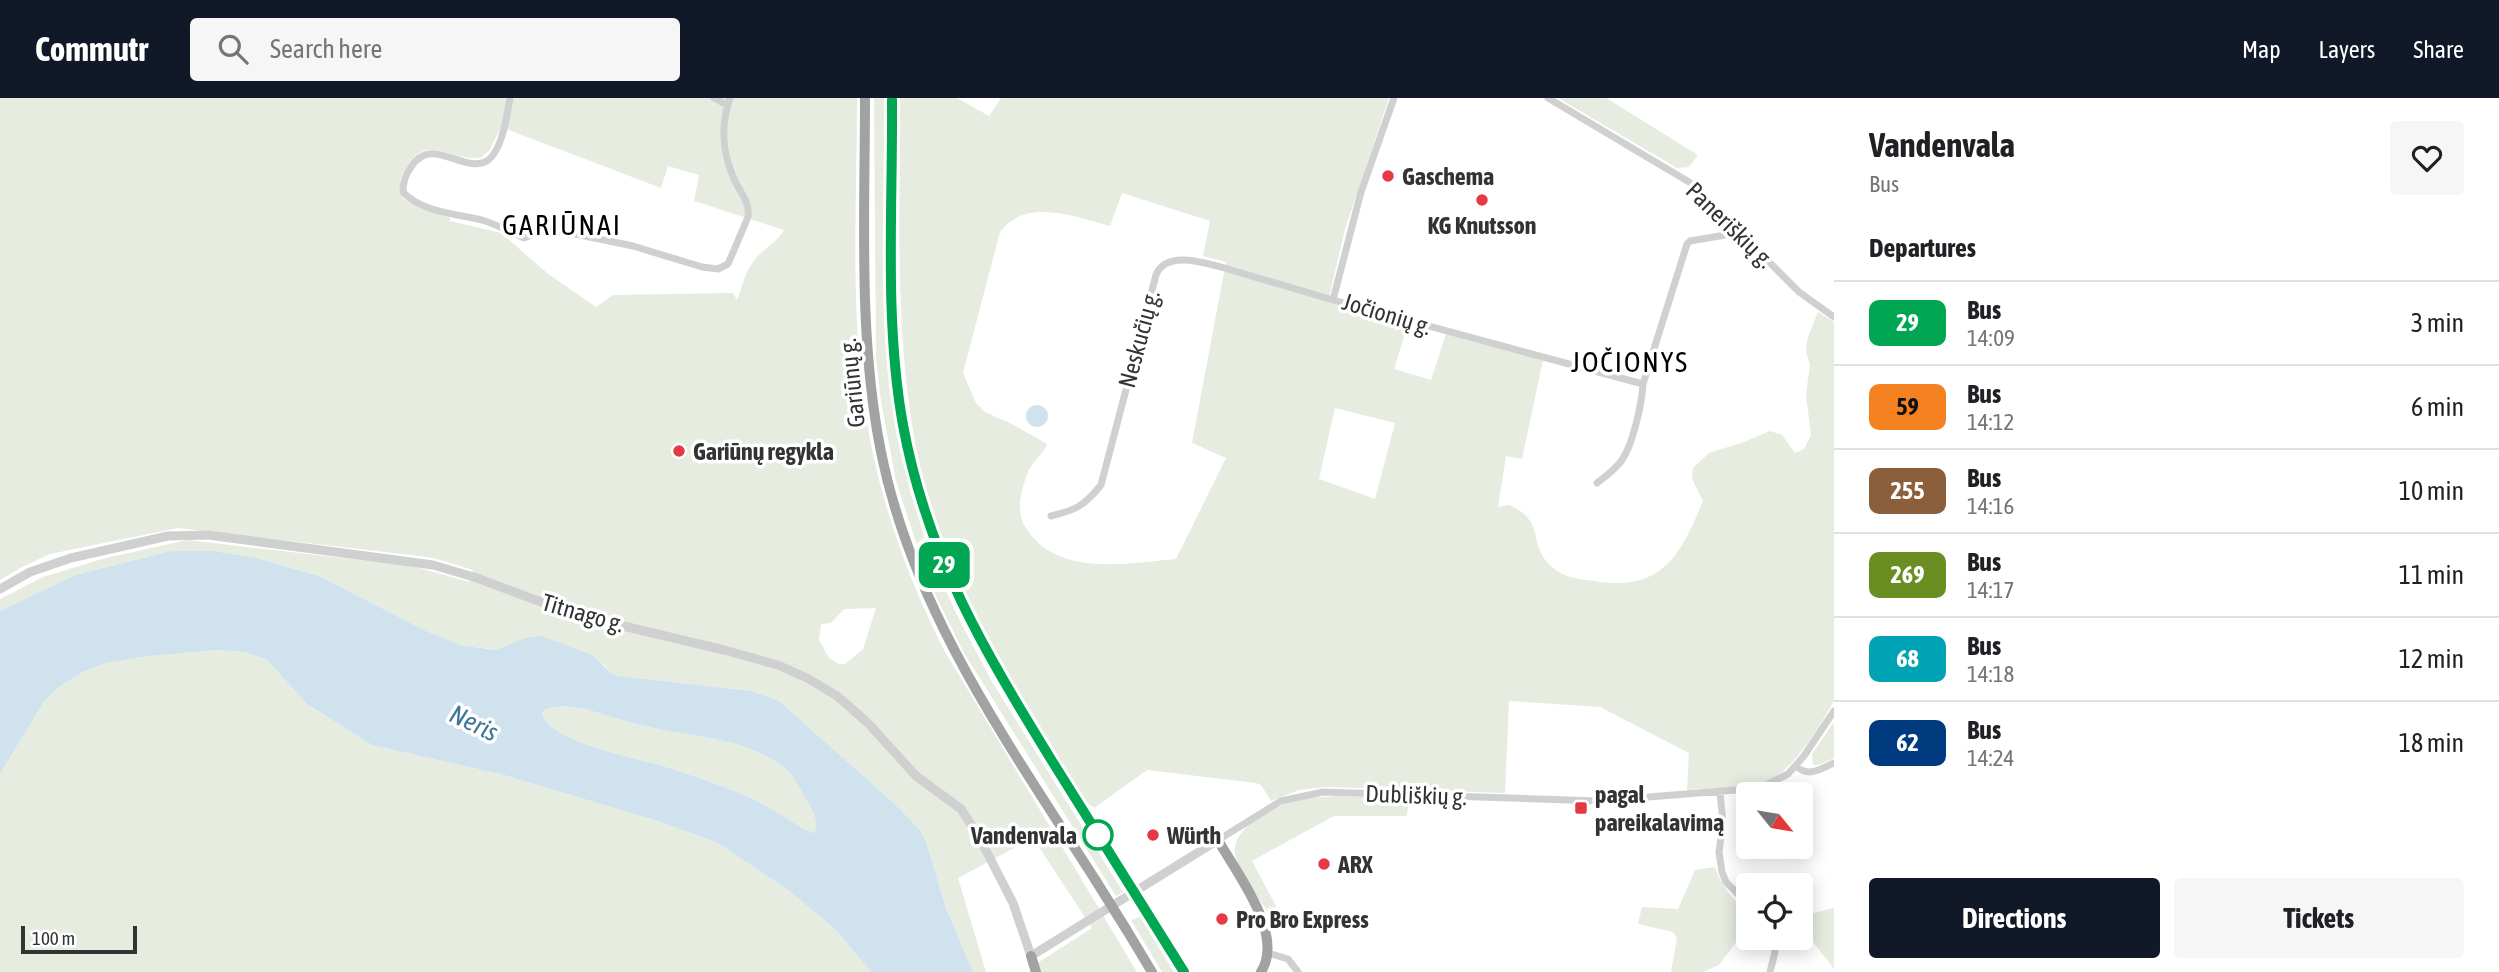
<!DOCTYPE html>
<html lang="en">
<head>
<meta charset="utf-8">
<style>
  :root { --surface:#fff; --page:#f6f6f6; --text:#202124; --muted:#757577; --line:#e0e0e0; --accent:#111827 }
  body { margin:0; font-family:"Asap Condensed",sans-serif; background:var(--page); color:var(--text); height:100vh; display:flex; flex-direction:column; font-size:26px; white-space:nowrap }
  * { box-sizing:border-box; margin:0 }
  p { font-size:23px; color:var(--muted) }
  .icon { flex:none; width:38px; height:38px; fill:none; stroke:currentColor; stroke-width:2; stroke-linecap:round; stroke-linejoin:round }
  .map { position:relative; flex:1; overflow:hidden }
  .sheet { display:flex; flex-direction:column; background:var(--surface); width:665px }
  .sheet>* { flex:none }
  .badge { padding:0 14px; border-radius:10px; font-size:24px; line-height:46px }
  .needle { width:46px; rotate:120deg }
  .fabs { position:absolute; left:1736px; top:684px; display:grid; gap:14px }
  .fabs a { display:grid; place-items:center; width:77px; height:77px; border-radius:7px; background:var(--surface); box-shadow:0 4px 18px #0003; font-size:35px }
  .scale { position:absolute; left:21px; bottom:18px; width:116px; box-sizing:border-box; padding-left:7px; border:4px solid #333; border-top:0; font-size:19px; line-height:24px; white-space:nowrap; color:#333; -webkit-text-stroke:5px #fff; paint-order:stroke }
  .map>.badge { position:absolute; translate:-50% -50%; box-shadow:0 0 0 4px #fff }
  h2 { padding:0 35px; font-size:26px; line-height:63px }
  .round { display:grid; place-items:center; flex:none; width:74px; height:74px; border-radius:7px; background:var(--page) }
  .overview { display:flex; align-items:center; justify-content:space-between; height:119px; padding:0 35px }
  h1 { font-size:33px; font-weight:700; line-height:52px }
  .cta { display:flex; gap:14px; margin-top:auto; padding:14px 35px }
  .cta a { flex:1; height:80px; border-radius:7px; background:var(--accent); color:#fff; font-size:28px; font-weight:700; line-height:80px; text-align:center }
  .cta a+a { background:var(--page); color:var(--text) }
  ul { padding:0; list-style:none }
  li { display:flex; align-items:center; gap:21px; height:84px; padding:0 35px; border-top:2px solid var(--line) }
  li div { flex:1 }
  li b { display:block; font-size:26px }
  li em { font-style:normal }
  li .badge { min-width:77px; font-weight:700; text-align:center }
  header { display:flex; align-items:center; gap:42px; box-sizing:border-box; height:98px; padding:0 35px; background:var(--accent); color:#fff }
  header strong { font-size:33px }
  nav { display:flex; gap:38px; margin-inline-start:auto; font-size:24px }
  .search { width:490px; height:63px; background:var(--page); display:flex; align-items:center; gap:18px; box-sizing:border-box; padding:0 24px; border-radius:7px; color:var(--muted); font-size:26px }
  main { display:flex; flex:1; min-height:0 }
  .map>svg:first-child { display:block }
  .green { fill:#e6ecdf; fill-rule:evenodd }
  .water { fill:#cfe2ee; fill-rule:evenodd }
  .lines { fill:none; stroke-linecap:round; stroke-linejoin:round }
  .minor { stroke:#d0d0d0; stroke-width:7 }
  .tertiary { stroke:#d0d0d0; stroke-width:9 }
  .trunk { stroke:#a2a2a2; stroke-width:10 }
  .trunk-bridge { stroke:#a2a2a2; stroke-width:10 }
  .line-casing { stroke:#fff; stroke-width:16 }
  .line { stroke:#00a651; stroke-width:10 }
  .poi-dot { fill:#e63946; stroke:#fff; stroke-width:2.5 }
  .stop-dot { fill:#fff; stroke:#00a651; stroke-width:3.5 }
  .labels { text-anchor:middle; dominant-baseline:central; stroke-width:7; stroke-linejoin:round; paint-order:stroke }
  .poi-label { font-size:24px; font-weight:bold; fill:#333; stroke:#fff; text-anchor:start }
  .street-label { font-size:24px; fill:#333; stroke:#fff }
  .stop-label { font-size:24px; font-weight:bold; fill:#333; stroke:#fff; text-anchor:end }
  .water-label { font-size:26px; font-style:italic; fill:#3f7597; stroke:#fff }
  .quarter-label { font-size:28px; letter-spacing:2px; fill:#000; stroke:#fff }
</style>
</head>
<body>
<header>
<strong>Commutr</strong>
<div class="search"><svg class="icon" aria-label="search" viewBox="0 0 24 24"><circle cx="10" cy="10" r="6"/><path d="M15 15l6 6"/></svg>Search here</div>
<nav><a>Map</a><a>Layers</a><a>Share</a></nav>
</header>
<main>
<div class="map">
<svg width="1834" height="874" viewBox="0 0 1834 874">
  <rect width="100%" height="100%" fill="#fff"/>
  <path class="green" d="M0,0H857C857,96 851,193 862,288C872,381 902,469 944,552L1137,874H1039V864L1092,830L1033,740L958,780L986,874H973L946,810L926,743L920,732L896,707L778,602L751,593L618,578L611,575L603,566L461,547L426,533L319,478L256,460L214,453H171L75,477L0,513V501L43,479L102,461L187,442L412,468L470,484L473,472L434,460L411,457L178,430L50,456L22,469L0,482ZM501,29L661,90L668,68L699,77L694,103L784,132C777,144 765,150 756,160C745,173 743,187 737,202L733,195L613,197L596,209L547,175L501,135L450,123V120L404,101C398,89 399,81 406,70C426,34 449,63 480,60L489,53ZM876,510L863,551L845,566H839L829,560L819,542L821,526L831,525L844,511Z
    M874,0H885L888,270L896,333L911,396L930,457L956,515L991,582L1123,794L1116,798L964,555L929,484L896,383L881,303L876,260Z
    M900,0H957L989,18L1001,0H1389L1345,131L1328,204L1408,226L1394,271L1431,282L1446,236L1543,262L1522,361L1506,358L1498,409L1509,407C1543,421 1530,442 1546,463C1559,479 1576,481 1594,483C1661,494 1680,459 1703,403L1692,381L1693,370L1709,355L1744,344L1770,333L1782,337L1795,355L1804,351L1811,337L1806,297L1810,266L1806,254L1807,242L1818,214L1834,224V603C1820,627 1798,666 1773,680C1753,691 1711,690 1687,692L1689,655L1600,609L1509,603L1505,695L1326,689L1299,692L1271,703L1261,687L1256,685L1147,672L1094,710L1087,705C1030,613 963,521 932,416C892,281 900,140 900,0ZM1122,95L1210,123L1203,158L1226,164L1192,345L1226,360L1176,461C1131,465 1064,478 1032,438C1023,428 1019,418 1020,404C1021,395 1025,380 1029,372C1034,362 1043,356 1047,346L1012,326L985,314L976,305L963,275L1000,134C1026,99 1075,119 1110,128ZM1335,310L1395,325L1375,401L1319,381Z
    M1558,0H1606L1698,57L1689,69L1677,70Z
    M216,552L245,554L267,562L307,606L372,647L504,677L658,723L718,745L788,792L837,833L871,874H0V676L43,605L60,588L83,574L106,565L141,559Z
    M563,608C591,610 614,621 641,627C689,640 750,638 789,674C795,679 799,689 803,696C810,707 817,717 816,731L813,735L808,733C786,721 765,705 742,696C717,686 692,677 666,669C639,660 549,645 542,615L546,611Z
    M1834,624V660L1819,667H1813L1812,656Z
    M1339,698L1409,701L1407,718H1334L1252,763L1279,814L1274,816L1267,813C1258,798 1238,772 1235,756C1230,729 1279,706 1301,701C1313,699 1326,699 1339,698Z
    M1715,769C1722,789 1732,801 1748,815V828L1719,867L1703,874H1671L1677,840L1673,834L1638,826L1642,809L1678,811L1695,772Z
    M1834,810V871L1810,840L1782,846L1777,843L1776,840H1801V818Z
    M1140,819L1174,874H1162L1131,822Z"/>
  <path class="water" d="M1026 318a11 11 0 1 1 22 0a11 11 0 1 1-22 0Z
    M171,453H214L256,460L319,478L426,533L461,547L496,552L526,540L541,538L592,557L611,575L618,578L751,593L778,602L896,707L920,732L926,743L946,810L973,874H871L837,833L788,792L718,745L658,723L504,677L372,647L307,606L267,562L245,554L216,552L141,559L106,565L83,574L60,588L43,605L0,676V513L75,477ZM563,608C591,610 614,621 641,627C689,640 750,638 789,674C795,680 799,689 803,696C810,708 817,717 816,731L813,735L808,733C786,721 765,705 742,696C717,686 692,677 666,669C639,660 549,645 542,615L546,611Z"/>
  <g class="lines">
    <path class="minor" d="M510,0C507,17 502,56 485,64C461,74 431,37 411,69C405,77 403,84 403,94C421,114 457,116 482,122C496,126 510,134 524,140L544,133L556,132L633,148L702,169L718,171L728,166L748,119C750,104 741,96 735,83C722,55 720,29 730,0
      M714,0L727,7
      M1548,0L1689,84L1799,194L1834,219
      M1333,202L1361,94L1394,0
      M1597,385C1606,378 1616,371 1622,362C1633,346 1642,305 1643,286L1687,146L1690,143L1731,136L1735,131
      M1051,418C1076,412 1084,408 1101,387L1156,177C1166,153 1201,164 1221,169L1333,202L1643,286
      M1796,668C1809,680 1820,671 1834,665
      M1720,695L1723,724L1719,754L1722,774L1726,784L1748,806
      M1218,742L1281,703L1323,694L1599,703L1760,690L1788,676L1804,658L1834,613
      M1268,855L1288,861L1298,874
      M1770,874L1775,854L1773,840"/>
    <path class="tertiary" d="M0,491L30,474L71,460L168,438L208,437L433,467L477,480L573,516L724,552L778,567L809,581L837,598L868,625L916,678L961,711L979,739L1013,805L1031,858L1218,742"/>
    <path class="trunk" d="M865,0C865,117 858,239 881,354C913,514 1010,648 1096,783
      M892,0C892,55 892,109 892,164C893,218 894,274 903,328C935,497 1031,628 1119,771
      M1218,742C1237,776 1285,836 1261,874
      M1149,819L1184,874
      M1126,831L1152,874
      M1031,858L1036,874"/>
    <path class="trunk-bridge" d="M1119,771L1149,819
      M1096,783L1126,831"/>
  </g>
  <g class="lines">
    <defs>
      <path id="line" d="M892,0C893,107 884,222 903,327C927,458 984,552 1052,663C1096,734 1140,804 1184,874"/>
    </defs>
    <use href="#line" class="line-casing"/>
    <use href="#line" class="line"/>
  </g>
  <g class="poi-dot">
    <circle cx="1388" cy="78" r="7"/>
    <circle cx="1482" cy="102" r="7"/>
    <circle cx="679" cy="353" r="7"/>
    <rect x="1574" y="703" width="14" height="14" rx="3.5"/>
    <circle cx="1153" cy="737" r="7"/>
    <circle cx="1324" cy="766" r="7"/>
    <circle cx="1222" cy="821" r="7"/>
  </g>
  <circle class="stop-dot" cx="1098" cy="737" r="14"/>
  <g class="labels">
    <g class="poi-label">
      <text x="1402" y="78">Gaschema</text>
      <text x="1482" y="127" text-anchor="middle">KG Knutsson</text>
      <text x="693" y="353">Gariūnų regykla</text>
      <text x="1595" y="696">pagal<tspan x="1595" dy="28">pareikalavimą</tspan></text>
      <text x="1167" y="737">Würth</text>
      <text x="1338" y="766">ARX</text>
      <text x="1236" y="821">Pro Bro Express</text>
    </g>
    <g class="street-label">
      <text transform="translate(1730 127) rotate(44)">Paneriškių g.</text>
      <text transform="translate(1387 216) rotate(17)">Jočionių g.</text>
      <text transform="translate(1139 241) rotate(-75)">Neskučių g.</text>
      <text transform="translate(852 285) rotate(-96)">Gariūnų g.</text>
      <text transform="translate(583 515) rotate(16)">Titnago g.</text>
      <text transform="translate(1416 697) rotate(2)">Dubliškių g.</text>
    </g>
    <g class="stop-label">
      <text x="1077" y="737">Vandenvala</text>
    </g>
    <g class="water-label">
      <text transform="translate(474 625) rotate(26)">Neris</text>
    </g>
    <g class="quarter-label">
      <text x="562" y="127">GARIŪNAI</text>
      <text x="1630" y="264">JOČIONYS</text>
    </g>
  </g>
</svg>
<div class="fabs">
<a><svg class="needle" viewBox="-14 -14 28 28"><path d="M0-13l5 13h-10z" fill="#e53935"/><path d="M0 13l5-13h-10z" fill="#757577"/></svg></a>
<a><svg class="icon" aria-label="locate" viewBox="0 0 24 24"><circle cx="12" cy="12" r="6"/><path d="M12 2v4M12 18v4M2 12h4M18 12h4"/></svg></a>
</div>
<div class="scale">100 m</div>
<b class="badge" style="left:944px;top:467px;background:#00a651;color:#fff">29</b>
</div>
<section class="sheet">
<div class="overview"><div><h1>Vandenvala</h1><p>Bus</p></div><a class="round"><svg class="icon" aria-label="heart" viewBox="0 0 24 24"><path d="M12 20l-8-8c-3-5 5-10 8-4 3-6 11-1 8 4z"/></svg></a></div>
<h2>Departures</h2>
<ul>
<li><span class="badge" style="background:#00a651;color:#fff">29</span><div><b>Bus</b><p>14:09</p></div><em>3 min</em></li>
<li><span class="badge" style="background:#f58220;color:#111">59</span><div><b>Bus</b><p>14:12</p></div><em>6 min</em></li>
<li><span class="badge" style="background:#8b5e3c;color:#fff">255</span><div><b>Bus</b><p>14:16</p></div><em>10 min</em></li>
<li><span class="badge" style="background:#6b8e23;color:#fff">269</span><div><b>Bus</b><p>14:17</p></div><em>11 min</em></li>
<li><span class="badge" style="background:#00a3b4;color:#fff">68</span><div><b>Bus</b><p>14:18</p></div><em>12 min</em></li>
<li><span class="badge" style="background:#003b80;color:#fff">62</span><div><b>Bus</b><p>14:24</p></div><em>18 min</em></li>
</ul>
<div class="cta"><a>Directions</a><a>Tickets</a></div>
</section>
</main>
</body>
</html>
